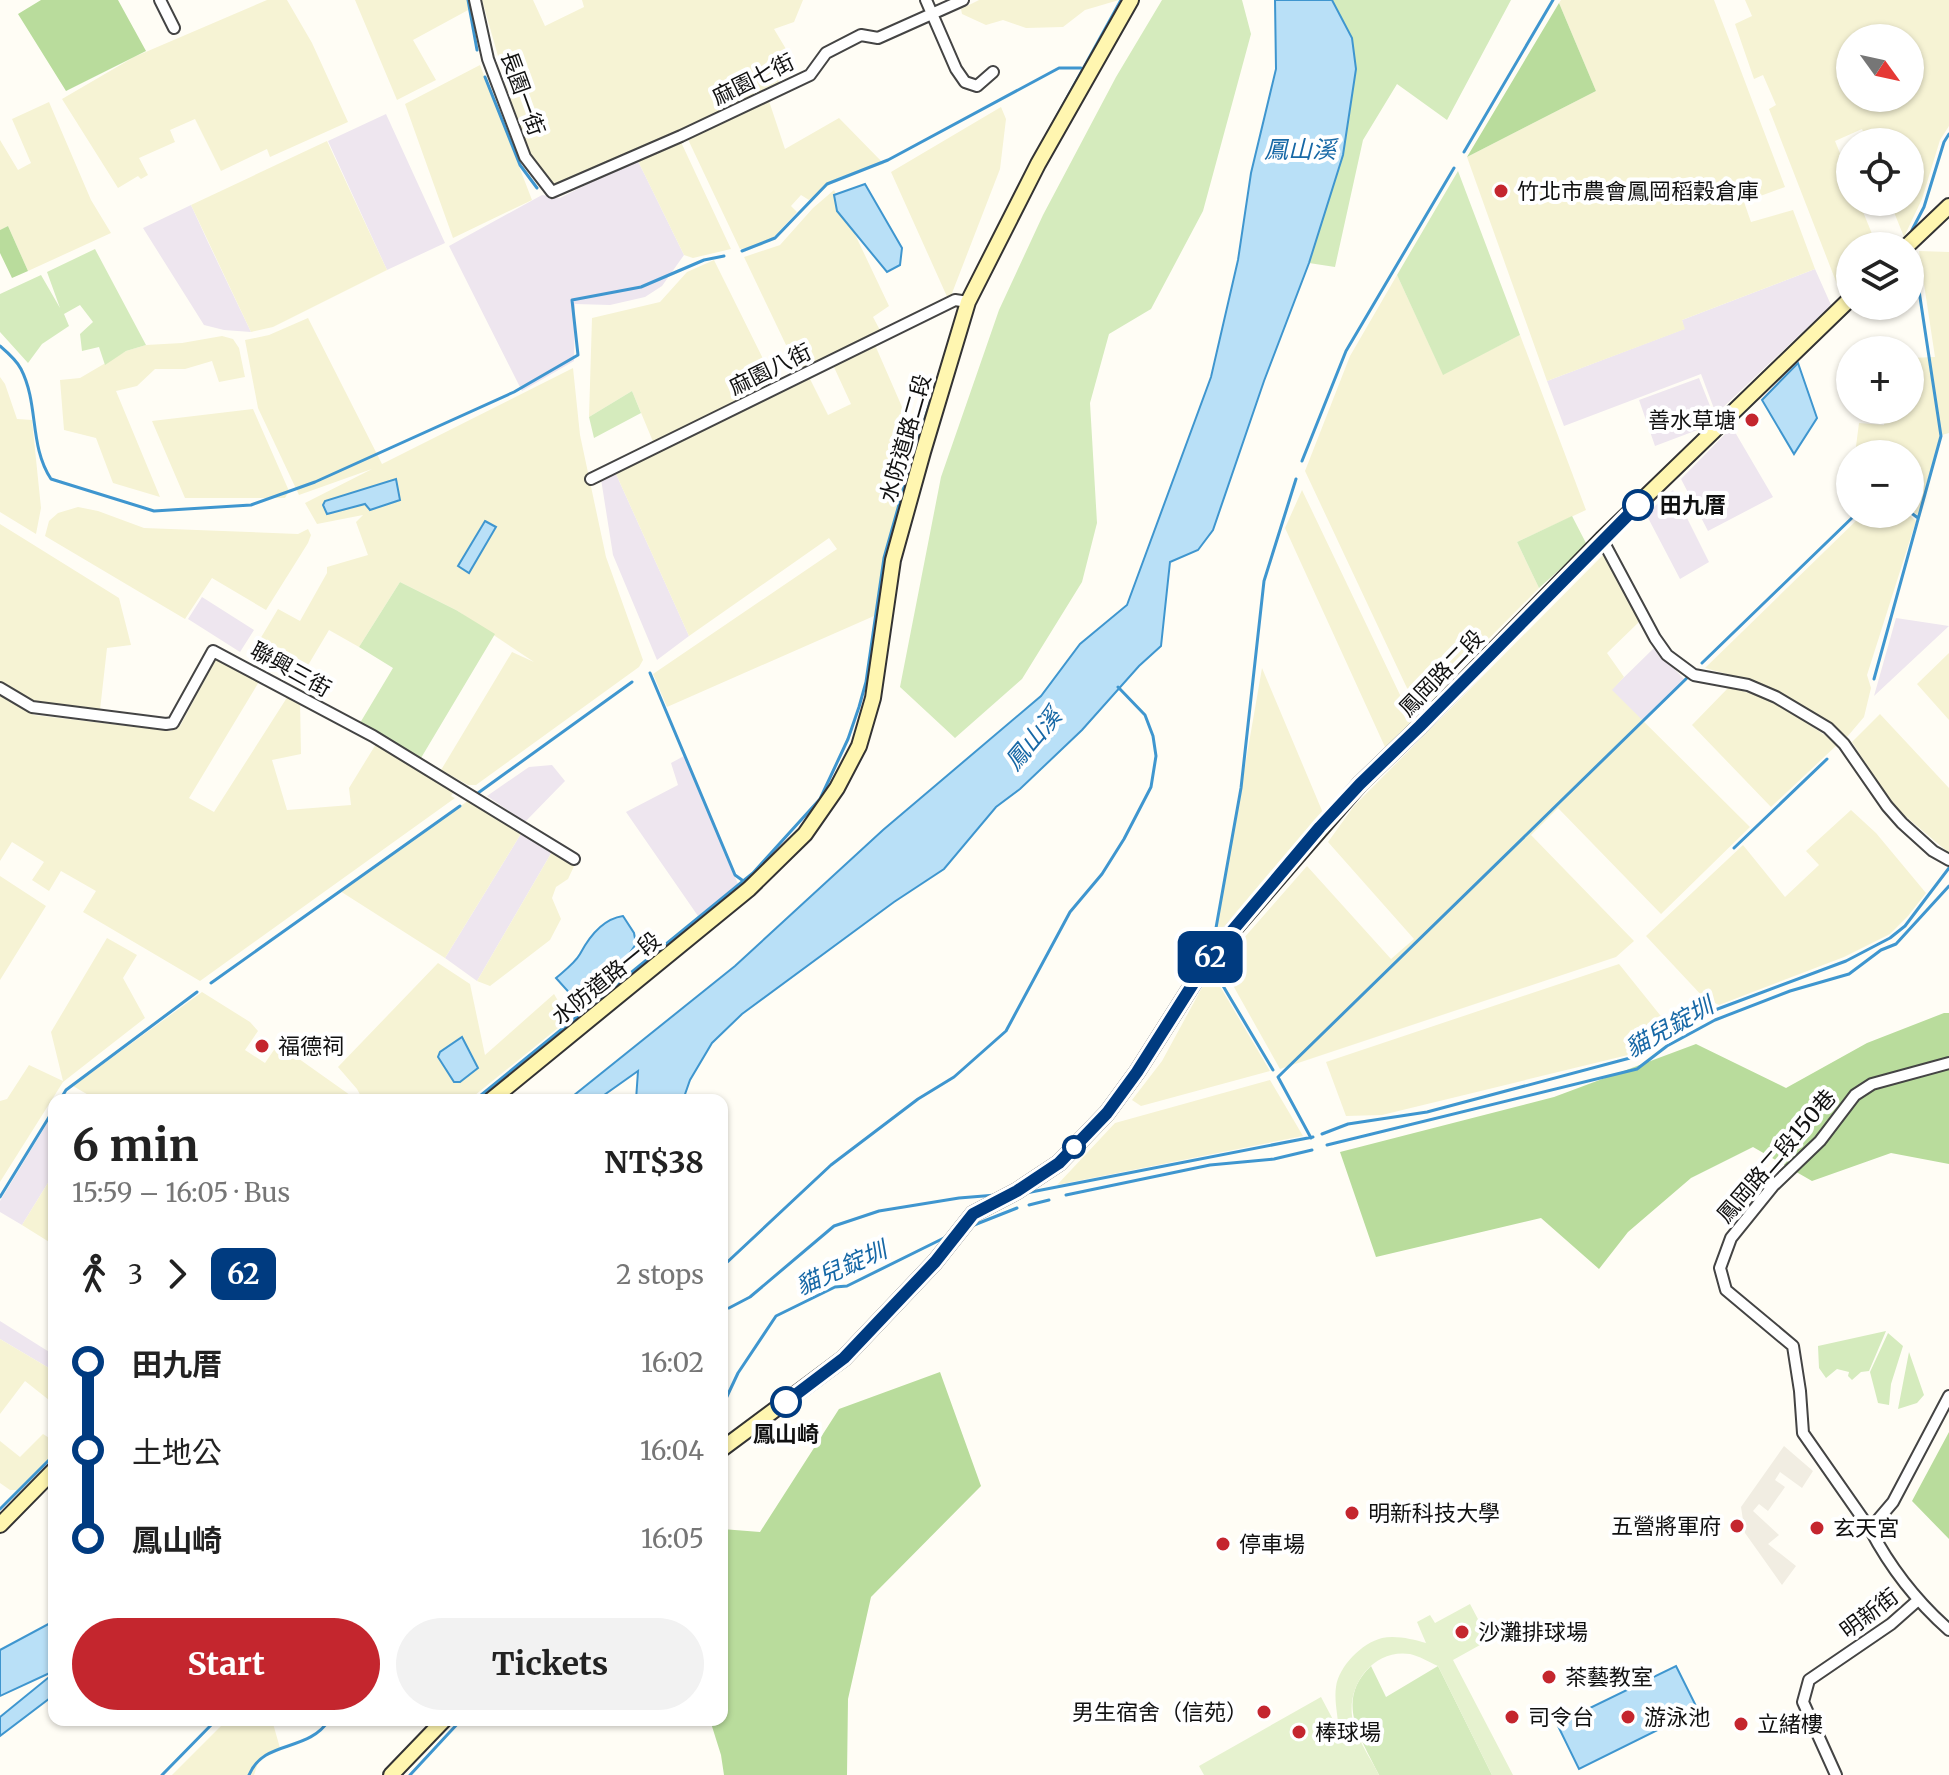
<!DOCTYPE html>
<html lang="en">
<head>
<meta charset="utf-8">
<style>
  :root { --surface:#fff; --page:#f2f2f2; --text:#222; --muted:#767676; --accent:#c4262e }
  body { margin:0; font-family:Merriweather,"Noto Sans TC",serif; background:var(--page); color:var(--text); height:100vh; display:flex; flex-direction:column; font-size:30px; white-space:nowrap }
  * { box-sizing:border-box; margin:0 }
  p { font-size:26px; color:var(--muted) }
  .icon { flex:none; width:44px; height:44px; fill:none; stroke:currentColor; stroke-width:2; stroke-linecap:round; stroke-linejoin:round }
  .map { position:relative; flex:1; overflow:hidden }
  .sheet { position:absolute; left:48px; top:1094px; width:680px; height:632px; display:flex; flex-direction:column; background:var(--surface); border-radius:16px; box-shadow:0 2px 6px #0004 }
  .sheet>* { flex:none }
  .badge { padding:0 16px; border-radius:12px; font-size:28px; line-height:52px }
  .needle { width:52px; rotate:123deg }
  .controls { position:absolute; left:1836px; top:24px; display:grid; gap:16px }
  .controls a { display:grid; place-items:center; width:88px; height:88px; border-radius:50%; background:var(--surface); box-shadow:0 2px 6px #0004; font-size:40px }
  .map>.badge { position:absolute; translate:-50% -50%; box-shadow:0 0 0 4px #fff }
  .legs { display:flex; align-items:center; gap:12px; height:88px; padding:0 24px; font-size:26px }
  .legs p { margin-inline-start:auto }
  .overview { display:flex; align-items:center; justify-content:space-between; height:136px; padding:0 24px }
  h1 { font-size:44px; font-weight:700; line-height:60px }
  .primary-button { display:flex; gap:16px; margin-top:auto; padding:16px 24px }
  .primary-button a { flex:1; height:92px; border-radius:48px; background:var(--accent); color:#fff; font-size:32px; font-weight:700; line-height:92px; text-align:center }
  .primary-button a+a { background:var(--page); color:var(--text) }
  ul { padding:0 24px; list-style:none }
  li { display:flex; align-items:center; gap:28px; height:88px; font-size:30px }
  li i { display:grid; place-items:center; width:12px; height:100%; margin:0 10px; background:currentColor }
  li i::after { content:''; width:20px; height:20px; margin:-10px; border:6px solid; border-radius:50%; background:var(--surface) }
  li p { margin-inline-start:auto }
  li:first-child i { background:linear-gradient(#0000 50%,currentColor 0) }
  li:last-child i { background:linear-gradient(currentColor 50%,#0000 0) }
  .map>svg:first-child { display:block }
  .industrial { fill:#eee6ef }
  .farmland { fill:#f6f3d4; fill-rule:evenodd }
  .green { fill:#d5ebbd }
  .forest { fill:#b9dc9c }
  .pitch { fill:#e6f2cf }
  .plaza { fill:#f1ede2 }
  .water { fill:#b9e0f7; stroke:#3f96cf; stroke-width:2 }
  .lines { fill:none; stroke-linecap:round; stroke-linejoin:round }
  .stream { stroke:#3f96cf; stroke-width:3 }
  .street-casing { stroke:#444; stroke-width:14 }
  .secondary-casing { stroke:#333; stroke-width:18 }
  .street { stroke:#fff; stroke-width:10 }
  .secondary { stroke:#fff6b0; stroke-width:14 }
  .line-1-casing { stroke:#fff; stroke-width:18 }
  .line-1 { stroke:#003b80; stroke-width:12 }
  .poi-dot { fill:#c4262e; stroke:#fff; stroke-width:3 }
  .stop-1-dot { fill:#fff; stroke:#003b80; stroke-width:4 }
  .labels { text-anchor:middle; dominant-baseline:central; stroke-width:8; stroke-linejoin:round; paint-order:stroke }
  .street-label { font-size:22px; fill:#111; stroke:#fff }
  .poi-label { font-size:22px; fill:#111; stroke:#fff; text-anchor:start }
  .stop-label { font-size:22px; font-weight:bold; fill:#111; stroke:#fff; text-anchor:start }
  .water-label { font-size:24px; font-style:italic; fill:#1768a6; stroke:#fff }
</style>
</head>
<body>
<div class="map">
<svg width="1949" height="1775" viewBox="0 0 1949 1775">
  <rect width="100%" height="100%" fill="#fffdf5"/>
  <path class="industrial" d="M386,114L445,243L387,270L328,141Z
    M637,159L684,255L662,286L645,297L610,305L575,304L574,361L522,391L449,246L542,195L560,198Z
    M191,205L207,240L251,332L224,330L204,325L143,228Z
    M1815,269L1831,305L1716,414L1701,374L1564,426L1547,381L1684,329L1682,320Z
    M1699,378L1714,416L1700,429L1655,446L1639,400Z
    M1732,427L1773,497L1708,531L1681,479Z
    M616,474L689,636L657,660L613,555L601,479Z
    M1673,490L1709,562L1680,579L1646,514Z
    M202,597L254,630L240,652L188,619Z
    M1896,618L1949,626L1874,696Z
    M1654,648L1684,679L1642,723L1611,690Z
    M684,756L738,884L698,916L626,812L678,785L671,763Z
    M552,765L565,781L525,822L487,796L529,767Z
    M522,832L553,850L477,981L445,958Z
    M54,1112V1173L22,1225L0,1212V1201Z
    M0,1321L54,1355V1371L0,1339Z"/>
  <path class="farmland" d="M267,0H287L312,43L348,122L270,157L267,149L221,171L195,119L170,130L175,142L139,158L148,175L141,179L138,176L118,188L62,99L134,57Z
    M355,0H468L470,9L413,40L436,80L397,100Z
    M482,0H533L545,26L584,7L582,0H803L794,22L774,29L795,64L767,95L785,149L839,118L884,164L840,177L809,200L801,195L791,206L797,212L772,239L761,246L740,249L684,131L557,186L548,182L522,140Z
    M979,0H1119L1085,10L1063,27L1026,28L1003,20L986,25L962,14L961,9Z
    M1561,0H1714L1785,187L1744,202L1751,222L1793,210L1815,269L1682,320L1685,329L1547,381L1467,157L1596,91L1559,3Z
    M1745,0H1949V126L1940,140L1922,199L1904,237L1890,202H1910V142H1867L1862,129L1835,141L1850,178V202H1859L1877,246H1850V288L1842,297L1769,109L1776,105L1763,75L1754,79L1735,24L1752,16ZM1850,38H1910V98H1850Z
    M480,65L532,200L453,238L405,104Z
    M49,102L91,200L111,233L28,271L8,226L0,230V140L18,170L31,163L12,119Z
    M1001,107L1006,119L1000,169L949,301L891,172Z
    M680,140L731,249L693,258L684,255L637,159Z
    M327,141L387,270L273,327L251,332L191,205Z
    M834,190L889,306L873,317L882,334L803,372L797,368L744,257L780,245L813,208Z
    M1919,251L1949,252V433L1942,435L1920,517L1910,509V454H1855L1859,423L1884,425L1886,410H1910V358L1935,357Z
    M714,260L776,385L654,444L632,391L589,417L592,318L660,302L687,272Z
    M1397,275L1443,374L1520,335L1586,510L1517,542L1539,588L1424,704L1414,703L1305,471L1350,356Z
    M308,318L382,464L573,368L580,435L606,557L643,660L639,667L476,785H468L441,770L512,652L534,662L456,610L400,582L359,647L329,630L301,677L275,660L268,668L250,656L278,609L300,621L327,573V567L368,555L356,522L363,515L317,524L305,503L372,469L299,495L258,408L245,340L269,335Z
    M222,336L233,339L239,348L245,377L219,382L212,361L185,369H155L137,386L116,391L160,497L113,483L96,438L64,430L60,380L80,378L126,351L146,345L182,343Z
    M875,345L916,439L874,616L667,707L653,674L837,549L829,538L689,636L616,474L628,464L809,377L828,415L851,404L833,365Z
    M0,377L5,384L17,419L32,420L41,508L36,534L0,512Z
    M253,409L289,491L285,498H185L152,421Z
    M1302,490L1413,722L1385,747L1285,528Z
    M78,507L98,511L144,528L298,534L308,529L311,535L308,543L266,610L212,578L185,619L45,536L49,521L58,513Z
    M1863,514H1908L1916,521L1867,675L1871,688L1864,717L1847,737L1799,706L1752,681L1705,668Z
    M0,524L119,598L131,645L107,648L100,710L39,704L27,701L0,684Z
    M1604,554L1639,622L1607,653L1624,677L1612,690L1750,827L1661,914L1558,808L1531,835L1634,941L1616,957L1280,1069L1221,964L1307,866L1391,959L1414,939L1328,842L1354,806Z
    M1949,653V720L1917,684Z
    M217,657L260,680L189,798L214,812L288,696L300,701L301,754L272,760L287,810L351,805L349,788L376,744L454,792L451,796L455,798L200,981L83,912L96,891L61,871L49,891L32,880L44,862L12,842L0,861V695L34,715L171,731L180,726Z
    M1262,668L1323,813L1215,939Z
    M1729,687L1756,695L1783,707L1838,744L1771,807L1692,725Z
    M1880,714L1949,788V853L1892,805L1852,742Z
    M469,800L522,832L445,958L340,891Z
    M1851,810L1876,833L1926,893L1908,916L1890,934L1844,957L1719,1005L1704,998L1646,936L1743,845L1785,897L1819,865L1806,851Z
    M553,850L576,862L568,879L556,887L552,898L561,919L550,940L490,986L477,981Z
    M0,876L46,906L0,980Z
    M107,938L137,955L123,978L145,1018L63,1082L0,1182V1101L7,1099L29,1065L63,1081L51,1032Z
    M438,963L470,984L485,1055L554,994L569,1019L469,1100H363L357,1089L338,1067Z
    M1619,964L1660,1015L1673,1025L1628,1055L1382,1115L1346,1116L1326,1062Z
    M1211,971L1270,1071L1141,1106L1132,1100L1162,1061Z
    M202,992L250,1022L258,1031L245,1050L265,1063L278,1044L357,1100H97L73,1086Z
    M1270,1080L1303,1136L1057,1185L1115,1123Z
    M54,1173V1245L22,1225Z
    M0,1339L54,1371V1404L25,1381L0,1414Z
    M43,1434L54,1441V1454L17,1490H10L0,1483V1441L20,1457Z
    M231,1720H272L280,1748L259,1760L254,1775H172L225,1722Z"/>
  <path class="green" d="M1162,0H1242L1251,34L1203,211L1151,309L1109,334L1090,403L1097,523L1082,582L1022,679L955,738L900,687L941,477L999,310L1043,215L1116,77Z
    M1332,0H1511L1447,120L1397,84L1363,140L1335,267L1309,263L1343,155L1352,38Z
    M1458,171L1520,335L1443,375L1397,275Z
    M95,249L146,345L126,351L105,365L99,347L82,351L80,334L93,322L80,305L64,314L69,326L42,344L28,363L0,332V294L41,275L60,308L47,272Z
    M632,391L641,413L594,438L589,417Z
    M1572,516L1587,545L1539,588L1517,542Z
    M400,582L456,610L495,634L421,758L360,723L393,668L359,647Z
    M1886,1331L1869,1371L1861,1372L1852,1380L1848,1376L1849,1372L1837,1369L1826,1378L1819,1368L1818,1346Z
    M1888,1333L1903,1346L1891,1384L1889,1405L1878,1403L1870,1372Z
    M1909,1352L1924,1395L1917,1403L1898,1409Z
    M1371,1666L1386,1697L1438,1666L1492,1775H1379C1361,1738 1334,1701 1371,1666Z"/>
  <path class="forest" d="M41,0H118L146,51L66,91L18,14Z
    M1559,3L1596,91L1467,157Z
    M8,226L28,271L12,278L0,253V230Z
    M1944,1013H1949V1164L1891,1153L1812,1181L1753,1147L1691,1178L1628,1232L1599,1269L1541,1218L1376,1257L1340,1152L1554,1097L1696,1044L1786,1088L1867,1043Z
    M940,1372L981,1486L871,1597L848,1699L847,1775H724L721,1755L710,1720H722V1529L760,1532L839,1409Z
    M1949,1432V1539L1912,1501Z"/>
  <path class="pitch" d="M1470,1604L1489,1640L1453,1660L1513,1775H1492L1438,1666C1429,1662 1419,1656 1410,1654C1371,1648 1343,1690 1354,1725C1359,1742 1371,1759 1379,1775H1204L1199,1766L1321,1697L1339,1731C1338,1717 1334,1700 1336,1687C1339,1666 1362,1643 1382,1638C1395,1635 1413,1639 1426,1643L1417,1622L1430,1615L1435,1623Z"/>
  <path class="plaza" d="M1784,1446L1813,1471L1802,1488L1780,1472L1775,1480L1785,1487L1768,1511L1759,1504L1753,1511L1779,1535L1768,1544L1796,1566L1782,1585L1745,1533L1741,1507Z"/>
  <path class="water" d="M1275,0H1332L1352,38L1356,69L1343,155L1309,263L1264,381L1213,530L1198,550L1170,562L1161,646L1139,666L1082,730L1020,789L996,807L944,869L894,902L742,1014L712,1043L690,1080L683,1100H636L638,1071L597,1100H568L735,966L883,830L1041,696L1080,644L1127,605L1211,377L1238,260L1251,173L1276,69Z
    M865,184L902,248L900,265L887,272L837,211L834,195Z
    M1798,363L1817,418L1794,454L1762,400Z
    M396,479L400,500L370,510L365,504L327,514L323,505L325,501Z
    M485,521L496,527L469,573L458,566Z
    M623,916L634,933L636,944L627,957L579,999L573,997L556,978C564,971 575,963 580,954C589,937 602,919 623,916Z
    M462,1037L478,1068L460,1082H454L438,1057L440,1052Z
    M54,1621V1671L0,1696V1650Z
    M1676,1666L1698,1710L1579,1769L1557,1724Z
    M54,1673V1695L0,1736V1717Z"/>
  <g class="lines">
    <path class="stream" d="M468,0L477,50
      M485,77L520,165L537,188
      M1046,136L1121,0
      M1464,152L1553,0
      M998,228L1011,203
      M1912,230L1924,207L1944,142L1949,134
      M742,251L775,238L827,184L888,160L1059,68H1081
      M0,346C7,352 17,361 21,369C39,404 29,446 51,479L154,511L251,505L315,482L514,392L578,355L572,300L641,287L704,260L724,256
      M1302,461L1346,351L1454,168
      M1910,512L1918,518
      M1702,663L1856,514
      M650,673L735,875L742,880
      M1874,679L1941,436L1913,251
      M478,793L632,682
      M1734,848L1827,759
      M1214,939L1241,788L1264,581L1296,479
      M1213,969L1273,1070
      M211,983L460,806
      M60,1100L66,1090L197,992
      M475,1100L753,873L820,799L848,739L859,707L866,682L884,558L907,476L947,349
      M1322,1134L1348,1124L1427,1112L1630,1058L1647,1050L1668,1032L1707,1013L1846,961L1890,938L1905,926L1949,868
      M1311,1138L1278,1077L1689,676
      M1327,1145L1637,1069L1667,1046L1715,1020L1790,991L1849,974L1881,950L1896,944L1949,886
      M1026,1193L1313,1137
      M1066,1195L1210,1165L1274,1159L1312,1150
      M0,1197L54,1109
      M1029,1205L1049,1200
      M969,1227L1017,1208
      M722,1267L831,1165L918,1099L954,1077L1006,1031L1070,912L1102,874L1124,839L1151,787L1156,756L1153,736L1145,715L1118,687
      M729,1308L750,1297L834,1226L879,1211L959,1198L996,1195
      M722,1407L738,1373L776,1316L835,1287L847,1286L948,1236
      M0,1509L54,1455
      M162,1775L216,1720
      M249,1775C264,1739 308,1753 329,1720
      M410,1775L461,1720"/>
    <defs>
      <path id="street" d="M160,0L174,28
        M475,0L488,59L525,157L552,192L681,136L810,75L826,53L861,35L878,38L963,0
        M926,0L956,69L965,82L977,86L993,72
        M591,479L955,300L968,302
        M1602,539L1655,638L1667,655L1694,675L1748,685L1776,697L1828,728L1844,744L1887,806L1902,823L1933,851L1949,860
        M0,688L32,707L166,724L173,723L213,651L373,736L574,859
        M1949,1396L1893,1502L1870,1529C1891,1569 1915,1600 1949,1630
        M1870,1529L1803,1433L1800,1391L1793,1346L1726,1290L1720,1268L1731,1238L1773,1186L1820,1141L1855,1095L1872,1084L1949,1063
        M1836,1775L1803,1702L1809,1680L1891,1624L1917,1601"/>
      <path id="secondary" d="M1907,246L1949,206
        M491,1100L749,889L805,834L837,788L859,746L873,698L893,560L923,452L968,302L1038,164L1131,0
        M722,1449L844,1358L935,1262L973,1214L1017,1191L1059,1163L1107,1113L1137,1072L1210,957L1360,784L1420,726L1602,539L1850,299
        M0,1525L54,1470
        M391,1775L444,1720"/>
    </defs>
    <use href="#street" class="street-casing"/>
    <use href="#secondary" class="secondary-casing"/>
    <use href="#street" class="street"/>
    <use href="#secondary" class="secondary"/>
  </g>
  <g class="lines">
    <defs>
      <path id="line-1" d="M786,1402L844,1358L935,1262L973,1214L1017,1191L1059,1163L1107,1113L1137,1072L1210,957L1320,827L1360,784L1420,726L1638,505"/>
    </defs>
    <use href="#line-1" class="line-1-casing"/>
    <use href="#line-1" class="line-1"/>
  </g>
  <g class="poi-dot">
    <circle cx="1501" cy="191" r="8"/>
    <circle cx="1752" cy="420" r="8"/>
    <circle cx="262" cy="1046" r="8"/>
    <circle cx="1352" cy="1513" r="8"/>
    <circle cx="1737" cy="1526" r="8"/>
    <circle cx="1817" cy="1528" r="8"/>
    <circle cx="1223" cy="1544" r="8"/>
    <circle cx="1462" cy="1632" r="8"/>
    <circle cx="1549" cy="1677" r="8"/>
    <circle cx="1264" cy="1712" r="8"/>
    <circle cx="1512" cy="1717" r="8"/>
    <circle cx="1628" cy="1717" r="8"/>
    <circle cx="1741" cy="1724" r="8"/>
    <circle cx="1299" cy="1732" r="8"/>
  </g>
  <g class="stop-1-dot">
    <circle cx="1638" cy="505" r="14"/>
    <circle cx="1074" cy="1147" r="10"/>
    <circle cx="786" cy="1402" r="14"/>
  </g>
  <g class="labels">
    <g class="street-label">
      <text transform="translate(753 79) rotate(-26)">麻園七街</text>
      <text transform="translate(523 93) rotate(70)">長園一街</text>
      <text transform="translate(770 369) rotate(-26)">麻園八街</text>
      <text transform="translate(905 438) rotate(-74)">水防道路二段</text>
      <text transform="translate(291 669) rotate(29)">聯興三街</text>
      <text transform="translate(1441 673) rotate(-46)">鳳岡路二段</text>
      <text transform="translate(606 978) rotate(-39)">水防道路一段</text>
      <text transform="translate(1776 1156) rotate(-49)">鳳岡路二段150巷</text>
      <text transform="translate(1869 1613) rotate(-37)">明新街</text>
    </g>
    <g class="poi-label">
      <text x="1517" y="191">竹北市農會鳳岡稻穀倉庫</text>
      <text x="1736" y="420" text-anchor="end">善水草塘</text>
      <text x="278" y="1046">福德祠</text>
      <text x="1368" y="1513">明新科技大學</text>
      <text x="1721" y="1526" text-anchor="end">五營將軍府</text>
      <text x="1833" y="1528">玄天宮</text>
      <text x="1239" y="1544">停車場</text>
      <text x="1478" y="1632">沙灘排球場</text>
      <text x="1565" y="1677">茶藝教室</text>
      <text x="1248" y="1712" text-anchor="end">男生宿舍（信苑）</text>
      <text x="1528" y="1717">司令台</text>
      <text x="1644" y="1717">游泳池</text>
      <text x="1757" y="1724">立緒樓</text>
      <text x="1315" y="1732">棒球場</text>
    </g>
    <g class="stop-label">
      <text x="1660" y="505">田九厝</text>
      <text x="786" y="1434" text-anchor="middle">鳳山崎</text>
    </g>
    <g class="water-label">
      <text x="1300" y="149">鳳山溪</text>
      <text transform="translate(1033 739) rotate(-50)">鳳山溪</text>
      <text transform="translate(1669 1027) rotate(-29)">貓兒錠圳</text>
      <text transform="translate(841 1268) rotate(-24)">貓兒錠圳</text>
    </g>
  </g>
</svg>
<div class="controls">
<a><svg class="needle" viewBox="-14 -14 28 28"><path d="M0-13l5 13h-10z" fill="#e53935"/><path d="M0 13l5-13h-10z" fill="#767676"/></svg></a>
<a><svg class="icon" aria-label="locate" viewBox="0 0 24 24"><circle cx="12" cy="12" r="6"/><path d="M12 2v4M12 18v4M2 12h4M18 12h4"/></svg></a>
<a><svg class="icon" aria-label="layers" viewBox="0 0 24 24"><path d="M12 4l9 5-9 5-9-5zM3 14l9 5 9-5"/></svg></a>
<a>+</a>
<a>−</a>
</div>
<b class="badge" style="left:1210px;top:957px;background:#003b80;color:#fff">62</b>
<section class="sheet">
<div class="overview"><div><h1>6 min</h1><p>15:59 – 16:05 · Bus</p></div><b>NT$38</b></div>
<div class="legs"><svg class="icon" aria-label="walk" viewBox="0 0 24 24"><circle cx="13" cy="4" r="2"/><path d="M13 8l-2 6 4 7M11 14l-3 7M7 12l3-4h3l4 4"/></svg>3<svg class="icon" aria-label="forward" viewBox="0 0 24 24"><path d="M9 5l7 7-7 7"/></svg><b class="badge" style="background:#003b80;color:#fff">62</b><p>2 stops</p></div>
<ul>
<li><i style="color:#003b80"></i><b>田九厝</b><p>16:02</p></li>
<li><i style="color:#003b80"></i><span>土地公</span><p>16:04</p></li>
<li><i style="color:#003b80"></i><b>鳳山崎</b><p>16:05</p></li>
</ul>
<div class="primary-button"><a>Start</a><a>Tickets</a></div>
</section>
</div>
</body>
</html>
